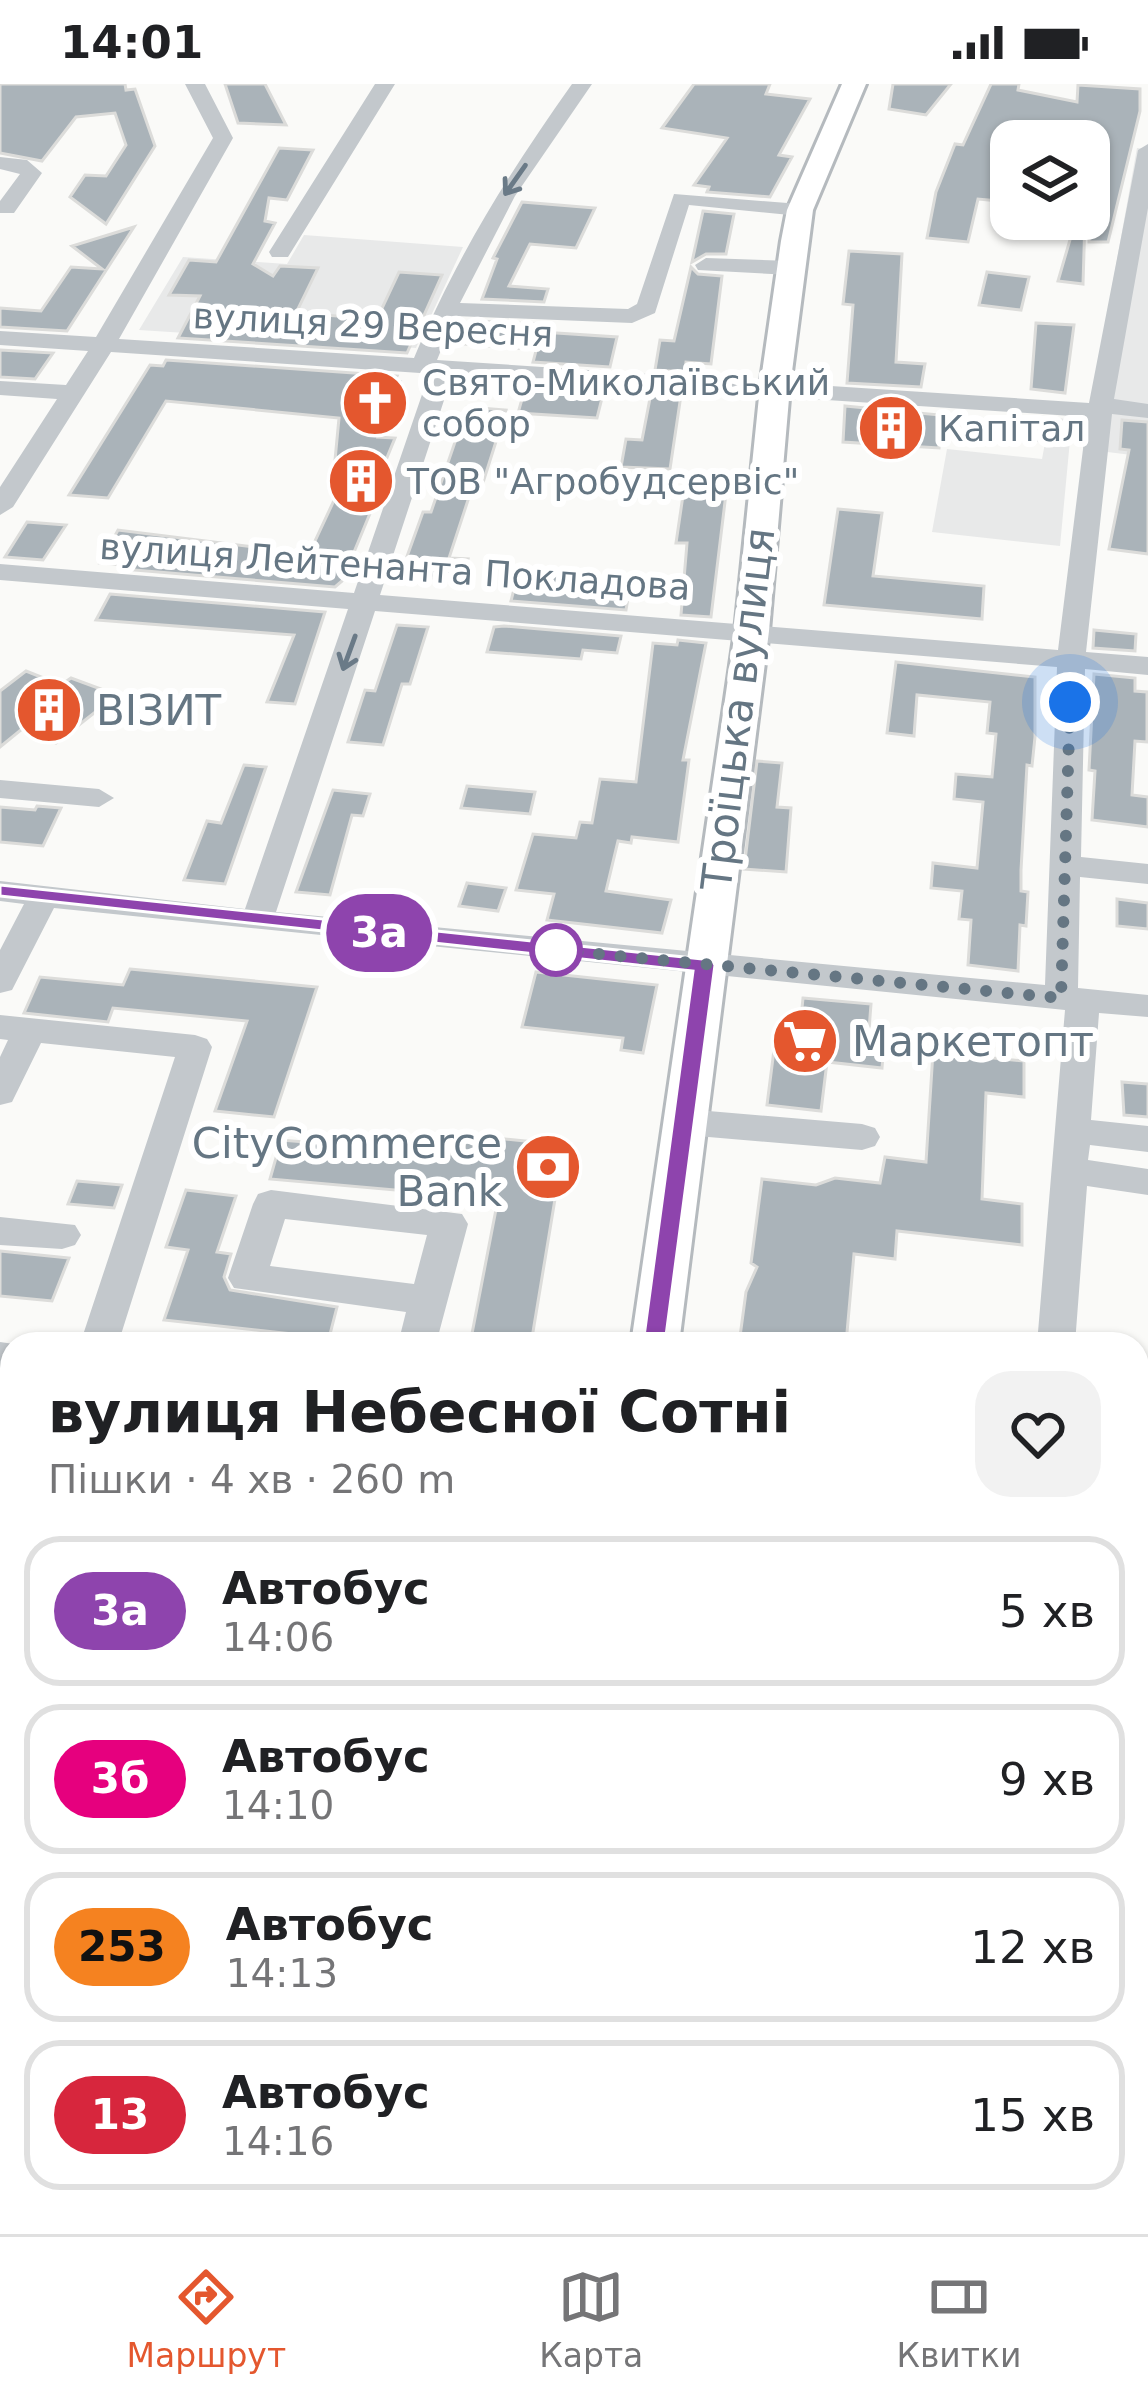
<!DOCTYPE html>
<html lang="uk">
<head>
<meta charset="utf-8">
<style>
  :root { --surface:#fff; --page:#f2f2f2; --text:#202124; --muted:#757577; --line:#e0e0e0; --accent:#e4572e }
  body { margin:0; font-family:"DejaVu Sans",sans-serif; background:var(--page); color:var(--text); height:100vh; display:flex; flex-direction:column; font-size:45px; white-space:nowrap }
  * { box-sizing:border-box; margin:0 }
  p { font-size:39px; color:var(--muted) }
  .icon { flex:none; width:66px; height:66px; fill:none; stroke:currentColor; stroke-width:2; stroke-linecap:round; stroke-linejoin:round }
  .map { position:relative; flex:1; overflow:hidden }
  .drawer { position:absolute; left:0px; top:1248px; width:1149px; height:903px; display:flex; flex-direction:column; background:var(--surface); border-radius:36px 36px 0 0; box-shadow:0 3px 9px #0004 }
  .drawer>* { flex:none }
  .badge { padding:0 24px; border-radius:39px; font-size:42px; line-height:78px }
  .fabs { position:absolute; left:990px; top:36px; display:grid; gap:24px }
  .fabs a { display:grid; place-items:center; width:120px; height:120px; border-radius:24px; background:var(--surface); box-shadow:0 3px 9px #0004; font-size:60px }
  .you { position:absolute; width:60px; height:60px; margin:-30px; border:9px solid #fff; border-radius:50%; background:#1a73e8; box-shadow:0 0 0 18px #1a73e833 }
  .map>.badge { position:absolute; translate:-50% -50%; box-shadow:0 0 0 6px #fff }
  .round { display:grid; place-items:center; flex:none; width:126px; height:126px; border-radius:36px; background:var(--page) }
  .overview { display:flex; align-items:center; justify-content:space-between; height:204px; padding:0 48px }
  h1 { font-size:57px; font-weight:800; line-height:90px }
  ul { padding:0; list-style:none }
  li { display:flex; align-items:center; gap:36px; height:150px; margin:0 24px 18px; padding:0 24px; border:6px solid var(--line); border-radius:36px }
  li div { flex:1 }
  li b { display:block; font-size:45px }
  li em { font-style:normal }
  li .badge { min-width:132px; font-weight:700; text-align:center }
  .status { display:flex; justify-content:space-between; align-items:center; height:84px; padding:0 60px; background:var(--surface); direction:ltr }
  .status svg { height:33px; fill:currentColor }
  .menu { display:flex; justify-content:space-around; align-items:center; height:168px; border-top:3px solid var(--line); background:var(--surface); font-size:33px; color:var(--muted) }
  .menu a { display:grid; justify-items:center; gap:6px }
  .menu .active { color:var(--accent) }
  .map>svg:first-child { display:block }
  .built { fill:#e8e9e9 }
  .green { fill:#dadfd7 }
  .building { fill:#aab3b9; stroke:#dcdcda; stroke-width:3 }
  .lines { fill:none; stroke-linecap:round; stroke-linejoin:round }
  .major-casing { stroke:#b5babe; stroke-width:6 }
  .minor { fill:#c3c8cc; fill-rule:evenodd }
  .major { fill:#fff; fill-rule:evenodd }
  .oneway { stroke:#6a7a87 }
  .line { fill:#8e44ad; stroke:#fff; stroke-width:3 }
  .walk { stroke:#657683; stroke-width:12; stroke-dasharray:0 21.6 }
  .stop-dot { fill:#fff; stroke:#8e44ad; stroke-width:6 }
  .labels { text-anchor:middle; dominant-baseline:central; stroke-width:12; stroke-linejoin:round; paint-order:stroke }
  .far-street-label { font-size:36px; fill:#657683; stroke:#fff }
  .far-poi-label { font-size:36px; fill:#657683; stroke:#fff; text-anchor:start }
  .street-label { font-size:42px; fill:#657683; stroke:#fff }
  .poi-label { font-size:42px; fill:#657683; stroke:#fff; text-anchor:start }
</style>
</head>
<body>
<div class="status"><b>14:01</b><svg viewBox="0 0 49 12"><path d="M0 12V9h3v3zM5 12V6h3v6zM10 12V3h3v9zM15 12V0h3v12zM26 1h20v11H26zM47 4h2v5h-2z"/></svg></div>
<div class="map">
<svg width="1148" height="2150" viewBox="0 0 1148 2150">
  <rect width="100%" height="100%" fill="#fafaf8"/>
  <path class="built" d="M1137,64L1148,65V373L1083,365Z
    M304,151L463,163L416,264L139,246L183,173L287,180Z
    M1028,333L1072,335L1060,462L932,448L947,365L1042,375L1045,359L1023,356Z
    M12,1714V2139H395L393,2150H0V1751Z"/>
  <path class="green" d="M12,1831V2139H395L393,2150H0V1868Z"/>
  <path class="building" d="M0,0H125L126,6L135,5L155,62L106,140L70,113L85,91L106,92L126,61L115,29L76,33L42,77L0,69Z
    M225,0H265L286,41L238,39Z
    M694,0H770L766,10L810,15L779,71L792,73L770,113L707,108L709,103L694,101L727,54L662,44Z
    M893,0H951L926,31L889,25Z
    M991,0H1019L1018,6L1077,18L1078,1L1140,5V27L1108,158H1089V115L1101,70L1089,69V57H1011V118L978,115L968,158L927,154L936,108L955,60L963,61Z
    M279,64L313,66L287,116L269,114L265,137L275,139L253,180L273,192L280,182L318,184L296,229L377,235L399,188L442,191L407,269L178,254L200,212L169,211L189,176L216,178Z
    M522,118L595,124L576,164L530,160L509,202L548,205L544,218L482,215L497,175L493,174Z
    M703,127L734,130L726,170H706L692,178Z
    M1076,135H1085L1083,200L1058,197Z
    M134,143L67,247L0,243V224L41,227L71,183L102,185L72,162Z
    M849,167L902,170L896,278L925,280L921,303L847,299L853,221L843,220Z
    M691,183L698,190L722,192L711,280L686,278L685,288L655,286L660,256L674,257Z
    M987,188L1029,193L1021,226L979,221Z
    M473,237L536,240L527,265L464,260Z
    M1036,239L1074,241L1065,309L1031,305Z
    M541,248L617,253L610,283L533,278Z
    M0,266L53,269L35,295L0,293Z
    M166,276L397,292L394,298H400L378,353L395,354L365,427H371L342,497L335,503L122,485L124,481L100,479L118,446L309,470L350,382L335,376L339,334L166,317L108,414L69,411L150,281L163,282Z
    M526,301L604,306L597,334L518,329Z
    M651,309L681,311L670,385L621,383L626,355L642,356Z
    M845,322L940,331L939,364L843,358Z
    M467,323L506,326L480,408L471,407L449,474L468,475L462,496L400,492L423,428H431Z
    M1122,336L1148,338V470L1109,465L1129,366L1120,365Z
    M686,391L728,393L711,533L681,531L687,459H676Z
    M838,425L882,429L873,492L984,502L982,535L824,521Z
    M27,438L66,441L43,476L5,473Z
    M519,486L569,489L567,498L630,502L626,526L511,517Z
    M110,510L325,528L295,620L267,618L294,551L96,536Z
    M397,541L428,543L410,600H402L383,661L348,658L365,606L375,607Z
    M494,543L504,542L621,552L617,569L583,566L581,575L487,568Z
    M1094,546L1136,550L1135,567L1093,564Z
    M678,556L706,559L683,676H689L678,758L632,753L631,759L618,757L606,807L671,816L662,849L547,836L554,810L516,806L533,750L576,754L580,738L592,739L600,695L636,698L653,559L677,561Z
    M896,578L1035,593V653L1032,682L1027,681L1021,786V807L1028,808L1026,842L1020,841L1018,887L968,881L971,836L959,835L962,807L931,804L933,779L977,784L983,718L954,715L956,690L992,693L996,650L987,649L990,618L917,611L914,652L887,649Z
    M26,587L61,601L71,594L117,611L56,659L22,645L0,663V607Z
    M1094,590L1135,594V607L1147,608V658L1135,657L1132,711L1148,713V743L1092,736L1095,687L1089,686Z
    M757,677L782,679L777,723L791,724L786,788L744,785Z
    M244,681L266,683L225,800L184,796L207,737L221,739Z
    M467,702L535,708L530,730L461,724Z
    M333,706L370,710L363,732L352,731L330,811L296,808Z
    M37,722L61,724L43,762L0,758V723L35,726Z
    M467,799L506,804L498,827L459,822Z
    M1117,815L1148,819V845L1117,842Z
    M130,885L317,903L274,1033L215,1027L247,937L113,924L108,938L24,929L40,893L123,901Z
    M536,888L657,901L643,969L621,966L623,954L522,943Z
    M803,914L871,920L869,946L885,948L882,984L827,978L821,1027L767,1021L775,958L800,944Z
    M933,968L1024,977V1013L986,1009L982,1115L1022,1120V1161L897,1147L895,1175L854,1170L846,1260H739L746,1208L757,1183L751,1179L762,1095L816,1101L835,1094L880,1099L885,1073L926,1078Z
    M1122,998L1148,1000V1033L1124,1031Z
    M466,1051L554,1060L570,1082L563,1109H556L531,1260H470L498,1115L270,1095L281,1056L463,1071Z
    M77,1097L122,1101L114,1124L68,1120Z
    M186,1106L236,1112L217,1168L231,1170L224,1193L230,1206L337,1223L329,1254L164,1236L188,1166L166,1163Z
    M0,1167L69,1174L52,1217L0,1212Z"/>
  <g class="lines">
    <defs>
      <path id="major" d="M842,0H866L813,126L809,157L790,303L769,547L679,1260H631L735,547L760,303L781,157L787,126Z
        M485,2139H551L549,2150H483Z"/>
    </defs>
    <use href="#major" class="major-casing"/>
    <path class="minor" d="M185,0H205L233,54L119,255L414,274C458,170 507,92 572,0H592L515,112L460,219L628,225L637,220L674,110L800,120L811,126L800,132L689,121L655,229L632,239L455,232L437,276L1089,319L1138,66L1148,60V124L1114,315L1148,320V334L1112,330L1086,568L1148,573V591L1085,585L1081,773L1148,780V800L1080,793L1078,904L1148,911V933L1099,929L1091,1036L1148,1042V1068L1090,1061L1088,1076L1148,1085V1111L1087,1102L1075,1260H1037L1065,926L54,824L12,906L0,909V866L24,820L0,817V797L245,825L348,525L0,496V480L354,509L427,296L420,289L111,268L13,423L0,431V403L57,315L0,311V297L66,301L88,267L0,261V247L96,253L213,54ZM448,291L1087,333L1058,566L380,511L451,295ZM375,527L1057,583L1045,901L276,828Z
      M375,0H395L288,173H272L269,168Z
      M0,73L27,76L42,89L14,129H0V117L20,90L0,85Z
      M706,174L791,177L802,184L791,191L698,186L695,181Z
      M0,696L99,705L114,714L99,723L0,714Z
      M0,931L195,951L207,955L212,963L118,1260H80L175,973L41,959L12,1018L0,1021V973L8,956L0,955Z
      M685,1025L862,1040L875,1044L880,1053L875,1062L862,1066L685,1051L672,1047L667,1038L672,1029Z
      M271,1106L462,1130L468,1140L436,1260H398L406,1228L234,1204L228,1194L253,1120L258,1110ZM285,1135L427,1151L414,1200L270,1182Z
      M0,1133L75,1141L81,1151L75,1161L62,1165L0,1161Z
      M0,1258L14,1260L12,1291L0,1290Z
      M1137,1394L1148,1396V1430L1137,1428Z
      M12,1499V1568L0,1572V1504Z
      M1137,1547L1148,1549V1587L1137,1585Z
      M796,2139H848L847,2150H795Z"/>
    <use href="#major" class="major"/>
  </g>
  <defs><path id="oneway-shaft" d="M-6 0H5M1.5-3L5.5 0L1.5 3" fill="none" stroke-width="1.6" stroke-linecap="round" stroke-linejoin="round" transform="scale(3)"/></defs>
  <g class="oneway">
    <use href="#oneway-shaft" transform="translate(515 96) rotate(125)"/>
    <use href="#oneway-shaft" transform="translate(349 569) rotate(110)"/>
  </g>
  <path class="line" d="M0,801L712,876L715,881L664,1267H646L643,1260L693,887L0,812Z"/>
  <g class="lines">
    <path class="walk" d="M556,866L1061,914L1070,618"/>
  </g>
  <defs>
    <symbol id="church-disc" viewBox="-11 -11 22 22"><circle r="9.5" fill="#e4572e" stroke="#fff"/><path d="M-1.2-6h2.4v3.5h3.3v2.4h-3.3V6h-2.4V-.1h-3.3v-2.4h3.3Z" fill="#fff"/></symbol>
    <symbol id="building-disc" viewBox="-11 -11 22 22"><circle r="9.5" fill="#e4572e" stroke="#fff"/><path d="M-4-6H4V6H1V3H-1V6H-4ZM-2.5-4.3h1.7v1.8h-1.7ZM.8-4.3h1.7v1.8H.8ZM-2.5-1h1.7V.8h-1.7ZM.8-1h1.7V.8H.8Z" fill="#fff"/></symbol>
    <symbol id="supermarket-disc" viewBox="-11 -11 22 22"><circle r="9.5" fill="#e4572e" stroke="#fff"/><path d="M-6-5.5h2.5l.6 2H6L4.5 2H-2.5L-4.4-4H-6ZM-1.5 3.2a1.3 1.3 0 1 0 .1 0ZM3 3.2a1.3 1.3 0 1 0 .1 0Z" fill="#fff"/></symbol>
    <symbol id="bank-disc" viewBox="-11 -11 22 22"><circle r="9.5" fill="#e4572e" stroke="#fff"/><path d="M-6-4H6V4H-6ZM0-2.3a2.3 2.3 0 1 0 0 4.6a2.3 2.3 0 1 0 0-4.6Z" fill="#fff"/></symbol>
  </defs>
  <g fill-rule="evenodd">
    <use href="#church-disc" x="337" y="281" width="76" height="76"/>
    <use href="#building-disc" x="853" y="306" width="76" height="76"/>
    <use href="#building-disc" x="323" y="359" width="76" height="76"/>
    <use href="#building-disc" x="11" y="588" width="76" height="76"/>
    <use href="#supermarket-disc" x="767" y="919" width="76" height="76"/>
    <use href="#bank-disc" x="510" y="1045" width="76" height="76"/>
  </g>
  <circle class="stop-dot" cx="556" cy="866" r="24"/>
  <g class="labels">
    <g class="far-street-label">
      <text transform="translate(373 241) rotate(3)">вулиця 29 Вересня</text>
      <text transform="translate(395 483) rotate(4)">вулиця Лейтенанта Покладова</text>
    </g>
    <g class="far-poi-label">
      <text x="422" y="298">Свято-Миколаївський<tspan x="422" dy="41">собор</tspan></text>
      <text x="938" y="344">Капітал</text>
      <text x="407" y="397">ТОВ "Агробудсервіс"</text>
    </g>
    <g class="street-label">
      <text transform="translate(738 625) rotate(-83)">Троїцька вулиця</text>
    </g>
    <g class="poi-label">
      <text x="96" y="626">ВІЗИТ</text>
      <text x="852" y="957">Маркетопт</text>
      <text x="502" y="1059" text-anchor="end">CityCommerce<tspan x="502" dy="48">Bank</tspan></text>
    </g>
  </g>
</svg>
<div class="fabs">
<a><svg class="icon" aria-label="layers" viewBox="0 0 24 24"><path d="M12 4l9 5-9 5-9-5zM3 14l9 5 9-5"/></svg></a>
</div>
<div class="you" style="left:1070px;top:618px"></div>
<b class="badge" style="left:379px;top:849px;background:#8e44ad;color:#fff">3а</b>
<section class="drawer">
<div class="overview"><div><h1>вулиця Небесної Сотні</h1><p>Пішки · 4 хв · 260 m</p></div><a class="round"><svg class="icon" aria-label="heart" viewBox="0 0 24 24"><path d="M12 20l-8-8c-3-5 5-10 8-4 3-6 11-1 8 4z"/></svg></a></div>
<ul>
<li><span class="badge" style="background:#8e44ad;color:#fff">3а</span><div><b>Автобус</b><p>14:06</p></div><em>5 хв</em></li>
<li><span class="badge" style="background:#e6007e;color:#fff">3б</span><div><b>Автобус</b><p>14:10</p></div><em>9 хв</em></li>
<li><span class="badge" style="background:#f58220;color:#111">253</span><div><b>Автобус</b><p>14:13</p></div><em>12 хв</em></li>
<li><span class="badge" style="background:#d7263d;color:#fff">13</span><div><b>Автобус</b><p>14:16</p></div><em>15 хв</em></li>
</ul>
</section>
</div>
<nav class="menu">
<a class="active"><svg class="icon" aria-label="directions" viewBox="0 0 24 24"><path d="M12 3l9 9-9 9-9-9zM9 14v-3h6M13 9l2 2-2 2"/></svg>Маршрут</a>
<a><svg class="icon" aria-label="map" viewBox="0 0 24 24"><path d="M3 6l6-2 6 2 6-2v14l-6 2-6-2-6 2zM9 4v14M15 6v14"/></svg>Карта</a>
<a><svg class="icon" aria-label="tickets" viewBox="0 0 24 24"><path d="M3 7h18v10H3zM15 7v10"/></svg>Квитки</a>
</nav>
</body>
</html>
